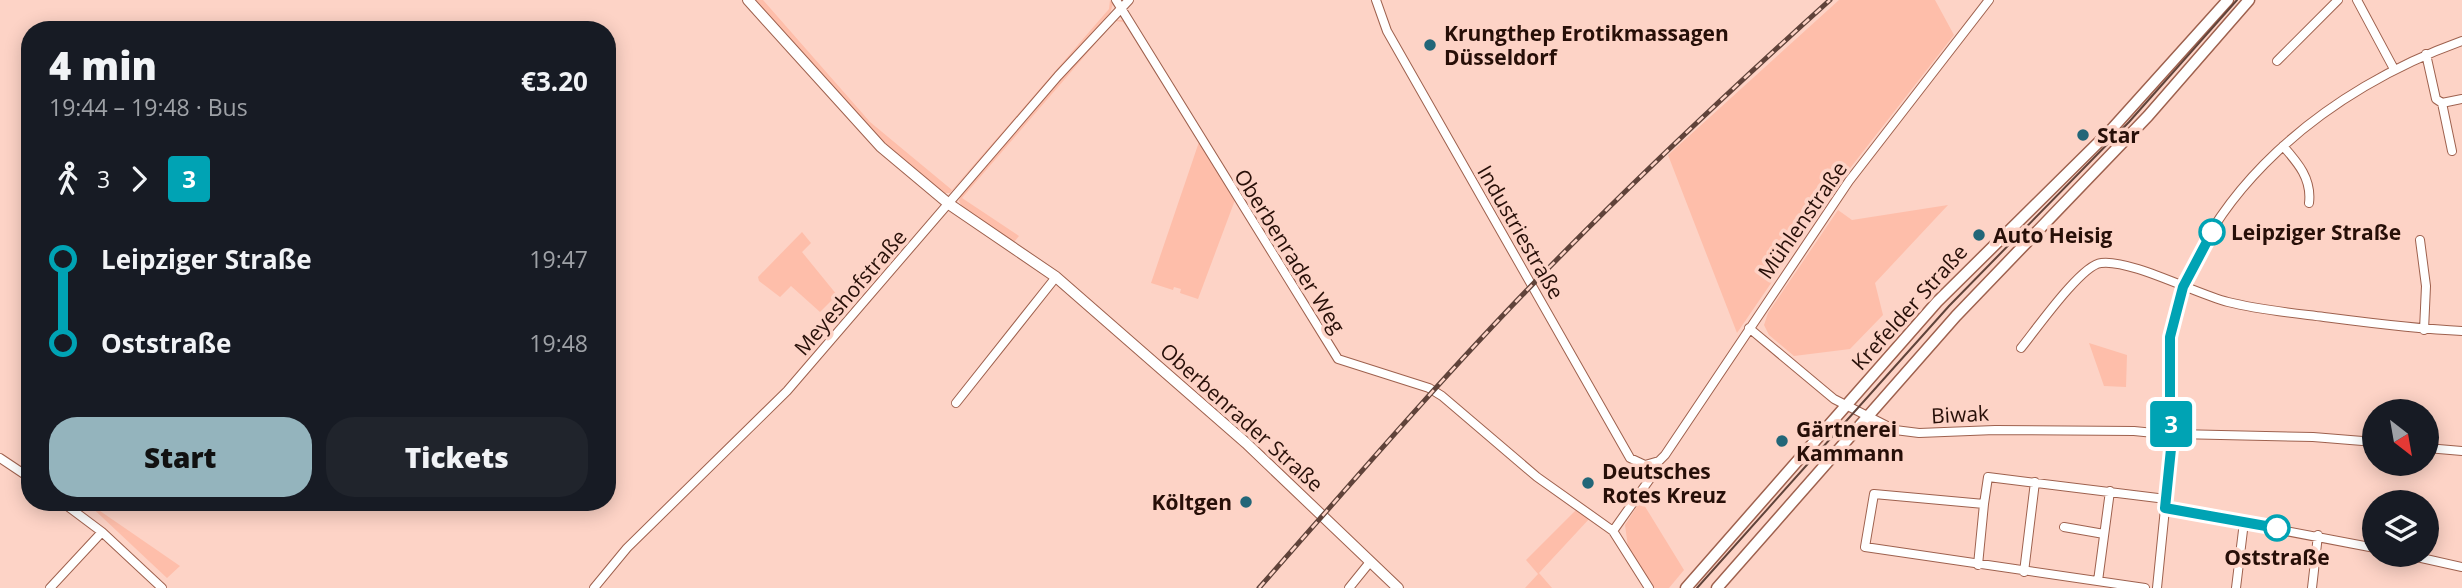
<!DOCTYPE html>
<html lang="en">
<head>
<meta charset="utf-8">
<style>
  :root { --surface:#171b24; --page:#20242c; --text:#f1f3f6; --muted:#9ea1a6; --accent:#94b4bd }
  body { margin:0; font-family:"Open Sans",sans-serif; background:var(--page); color:var(--text); height:100vh; display:flex; flex-direction:column; font-size:26px; white-space:nowrap }
  * { box-sizing:border-box; margin:0 }
  p { font-size:23px; color:var(--muted) }
  .icon { flex:none; width:38px; height:38px; fill:none; stroke:currentColor; stroke-width:2; stroke-linecap:round; stroke-linejoin:round }
  .map { position:relative; flex:1; overflow:hidden }
  .panel { position:absolute; left:21px; top:21px; width:595px; height:490px; display:flex; flex-direction:column; background:var(--surface); border-radius:28px; box-shadow:0 4px 18px #0003 }
  .panel>* { flex:none }
  .badge { padding:0 14px; border-radius:5px; font-size:24px; line-height:46px }
  .needle { width:46px; rotate:149deg }
  .tools { position:absolute; left:2362px; top:399px; display:grid; gap:14px }
  .tools a { display:grid; place-items:center; width:77px; height:77px; border-radius:50%; background:var(--surface); box-shadow:0 4px 18px #0003; font-size:35px }
  .map>.badge { position:absolute; translate:-50% -50%; box-shadow:0 0 0 4px #fff }
  .legs { display:flex; align-items:center; gap:10px; height:77px; padding:0 28px; font-size:23px }
  .legs p { margin-inline-start:auto }
  .head { display:flex; align-items:center; justify-content:space-between; height:119px; padding:0 28px }
  h1 { font-size:38px; font-weight:800; line-height:52px }
  .cta { display:flex; gap:14px; margin-top:auto; padding:14px 28px }
  .cta a { flex:1; height:80px; border-radius:28px; background:var(--accent); color:#111; font-size:28px; font-weight:800; line-height:80px; text-align:center }
  .cta a+a { background:var(--page); color:var(--text) }
  ul { padding:0 28px; list-style:none }
  li { display:flex; align-items:center; gap:24px; height:84px; font-size:26px }
  li i { display:grid; place-items:center; width:10px; height:100%; margin:0 9px; background:currentColor }
  li i::after { content:''; width:18px; height:18px; margin:-9px; border:5px solid; border-radius:50%; background:var(--surface) }
  li p { margin-inline-start:auto }
  li:first-child i { background:linear-gradient(#0000 50%,currentColor 0) }
  li:last-child i { background:linear-gradient(currentColor 50%,#0000 0) }
  .map>svg:first-child { display:block }
  .green { fill:#febeaa }
  .lines { fill:none; stroke-linecap:round; stroke-linejoin:round }
  .minor-casing { stroke:#9e614e; stroke-width:10 }
  .tertiary-casing { stroke:#9e614e; stroke-width:12 }
  .secondary-casing { stroke:#9e614e; stroke-width:13 }
  .minor { stroke:#fff; stroke-width:8 }
  .tertiary { stroke:#fff; stroke-width:10 }
  .secondary { stroke:#fff; stroke-width:10 }
  .tram { stroke:#60433a; stroke-width:2 }
  .rail-casing { stroke:#60433a; stroke-width:5 }
  .rail { stroke:#fdd3c6; stroke-width:2.5; stroke-dasharray:8; stroke-linecap:butt }
  .line-1-casing { stroke:#fff; stroke-width:16 }
  .line-1 { stroke:#00a3b4; stroke-width:10 }
  .poi-dot { fill:#226678; stroke:#fdd3c6; stroke-width:2.5 }
  .stop-1-dot { fill:#fff; stroke:#00a3b4; stroke-width:3.5 }
  .labels { text-anchor:middle; dominant-baseline:central; stroke-width:7; stroke-linejoin:round; paint-order:stroke }
  .poi-label { font-size:21px; font-weight:bold; fill:#270f08; stroke:#fdd3c6; text-anchor:start }
  .street-label { font-size:21px; fill:#270f08; stroke:#fdd3c6 }
  .stop-label { font-size:21px; font-weight:bold; fill:#270f08; stroke:#fdd3c6; text-anchor:start }
</style>
</head>
<body>
<div class="map">
<svg width="2462" height="588" viewBox="0 0 2462 588">
  <rect width="100%" height="100%" fill="#fdd3c6"/>
  <path class="green" d="M753,0H763L870,122L952,190L1109,9L1110,0L1113,4L1110,13L950,193H943L864,125Z
    M1839,0H1935L1954,35L1844,176L1737,333L1668,155Z
    M1113,20H1123L1129,26L1175,104L1127,27L1123,22L1115,21L962,198L1019,236L1014,242L963,209L959,201L960,196Z
    M1199,142L1235,200L1198,299L1180,293L1181,289L1174,287L1173,290L1151,283Z
    M1948,205L1875,283L1883,315L1850,349L1794,356L1769,335L1764,325L1768,313L1838,210L1852,220Z
    M802,232L811,243L802,252L837,295L820,312L791,286L780,297L759,281L758,277Z
    M2089,343L2127,355L2126,387L2104,386Z
    M1641,500L1684,570L1669,588H1652L1628,547L1625,525Z
    M86,502H87L180,566L167,578Z
    M1577,509L1590,518L1539,573L1552,588H1525L1538,574L1526,560Z"/>
  <g class="lines">
    <defs>
      <path id="minor" d="M1116,0L1338,359L1429,388L1442,396L1537,477L1613,531L1649,588
        M1376,0L1387,31L1630,458L1645,465L1659,461L1665,455L1849,181L1989,0
        M2357,0L2394,69
        M2426,54L2436,99L2442,103L2452,151
        M2277,61L2338,0
        M2442,103L2462,99
        M2283,146C2298,163 2312,179 2309,203
        M2420,240L2426,286L2424,330
        M1749,328L1834,399L1895,430L1919,433L1995,430L2134,431L2164,434L2170,439L2176,432L2170,426L2164,434
        M2021,348C2035,331 2081,265 2101,263C2130,259 2196,294 2228,302C2260,310 2292,313 2324,317C2370,323 2415,329 2462,331
        M956,403L1056,277
        M2171,427C2168,398 2165,364 2170,336C2198,191 2330,88 2462,41
        M2176,434L2313,437L2375,442
        M2427,448L2462,451
        M0,458L30,478
        M62,502L102,532L162,588
        M1984,504L1988,477L2166,499
        M2165,508L2375,548
        M2064,527L2104,534
        M1613,531L1654,473L1652,464
        M2408,555L2462,567
        M1978,565L1984,504L1874,494L1865,547L2145,588
        M2024,572L2035,482
        M2098,581L2110,491
        M50,588L102,532
        M594,588L627,548L787,391L1058,76L1129,0
        M1349,588L1370,562
        M2157,588L2172,439
        M2236,588L2244,522
        M2312,588L2318,535"/>
      <path id="tertiary" d="M748,0L881,147L949,204L1056,277L1246,443L1398,588"/>
      <path id="secondary" d="M1686,588L1937,302L2110,131L2228,0
        M1717,588L1956,316L2148,116L2249,0"/>
    </defs>
    <use href="#minor" class="minor-casing"/>
    <use href="#tertiary" class="tertiary-casing"/>
    <use href="#secondary" class="secondary-casing"/>
    <use href="#minor" class="minor"/>
    <use href="#tertiary" class="tertiary"/>
    <use href="#secondary" class="secondary"/>
    <path class="tram" d="M1697,588L1949,306L2129,122L2237,0"/>
    <defs>
      <path id="rail" d="M1259,588C1349,486 1437,383 1532,285C1628,186 1728,92 1830,0"/>
    </defs>
    <use href="#rail" class="rail-casing"/>
    <use href="#rail" class="rail"/>
  </g>
  <g class="lines">
    <defs>
      <path id="line-1" d="M2212,232L2183,287L2170,337V412L2171,427L2176,434L2172,439L2165,508L2277,528"/>
    </defs>
    <use href="#line-1" class="line-1-casing"/>
    <use href="#line-1" class="line-1"/>
  </g>
  <g class="poi-dot">
    <circle cx="1430" cy="45" r="7"/>
    <circle cx="2083" cy="135" r="7"/>
    <circle cx="1979" cy="235" r="7"/>
    <circle cx="1782" cy="441" r="7"/>
    <circle cx="1588" cy="483" r="7"/>
    <circle cx="1246" cy="502" r="7"/>
  </g>
  <g class="stop-1-dot">
    <circle cx="2212" cy="232" r="12"/>
    <circle cx="2277" cy="528" r="12"/>
  </g>
  <g class="labels">
    <g class="poi-label">
      <text x="1444" y="33">Krungthep Erotikmassagen<tspan x="1444" dy="24">Düsseldorf</tspan></text>
      <text x="2097" y="135">Star</text>
      <text x="1993" y="235">Auto Heisig</text>
      <text x="1796" y="429">Gärtnerei<tspan x="1796" dy="24">Kammann</tspan></text>
      <text x="1602" y="471">Deutsches<tspan x="1602" dy="24">Rotes Kreuz</tspan></text>
      <text x="1232" y="502" text-anchor="end">Költgen</text>
    </g>
    <g class="street-label">
      <text transform="translate(1802 220) rotate(-55)">Mühlenstraße</text>
      <text transform="translate(1521 232) rotate(60)">Industriestraße</text>
      <text transform="translate(1290 251) rotate(58)">Oberbenrader Weg</text>
      <text transform="translate(850 292) rotate(-49)">Meyeshofstraße</text>
      <text transform="translate(1909 307) rotate(-48)">Krefelder Straße</text>
      <text transform="translate(1960 414) rotate(-3)">Biwak</text>
      <text transform="translate(1242 417) rotate(42)">Oberbenrader Straße</text>
    </g>
    <g class="stop-label">
      <text x="2231" y="232">Leipziger Straße</text>
      <text x="2277" y="557" text-anchor="middle">Oststraße</text>
    </g>
  </g>
</svg>
<div class="tools">
<a><svg class="needle" viewBox="-14 -14 28 28"><path d="M0-13l5 13h-10z" fill="#e53935"/><path d="M0 13l5-13h-10z" fill="#9ea1a6"/></svg></a>
<a><svg class="icon" aria-label="layers" viewBox="0 0 24 24"><path d="M12 4l9 5-9 5-9-5zM3 14l9 5 9-5"/></svg></a>
</div>
<b class="badge" style="left:2171px;top:424px;background:#00a3b4;color:#fff">3</b>
<section class="panel">
<div class="head"><div><h1>4 min</h1><p>19:44 – 19:48 · Bus</p></div><b>€3.20</b></div>
<div class="legs"><svg class="icon" aria-label="walk" viewBox="0 0 24 24"><circle cx="13" cy="4" r="2"/><path d="M13 8l-2 6 4 7M11 14l-3 7M7 12l3-4h3l4 4"/></svg>3<svg class="icon" aria-label="forward" viewBox="0 0 24 24"><path d="M9 5l7 7-7 7"/></svg><b class="badge" style="background:#00a3b4;color:#fff">3</b></div>
<ul>
<li><i style="color:#00a3b4"></i><b>Leipziger Straße</b><p>19:47</p></li>
<li><i style="color:#00a3b4"></i><b>Oststraße</b><p>19:48</p></li>
</ul>
<div class="cta"><a>Start</a><a>Tickets</a></div>
</section>
</div>
</body>
</html>
